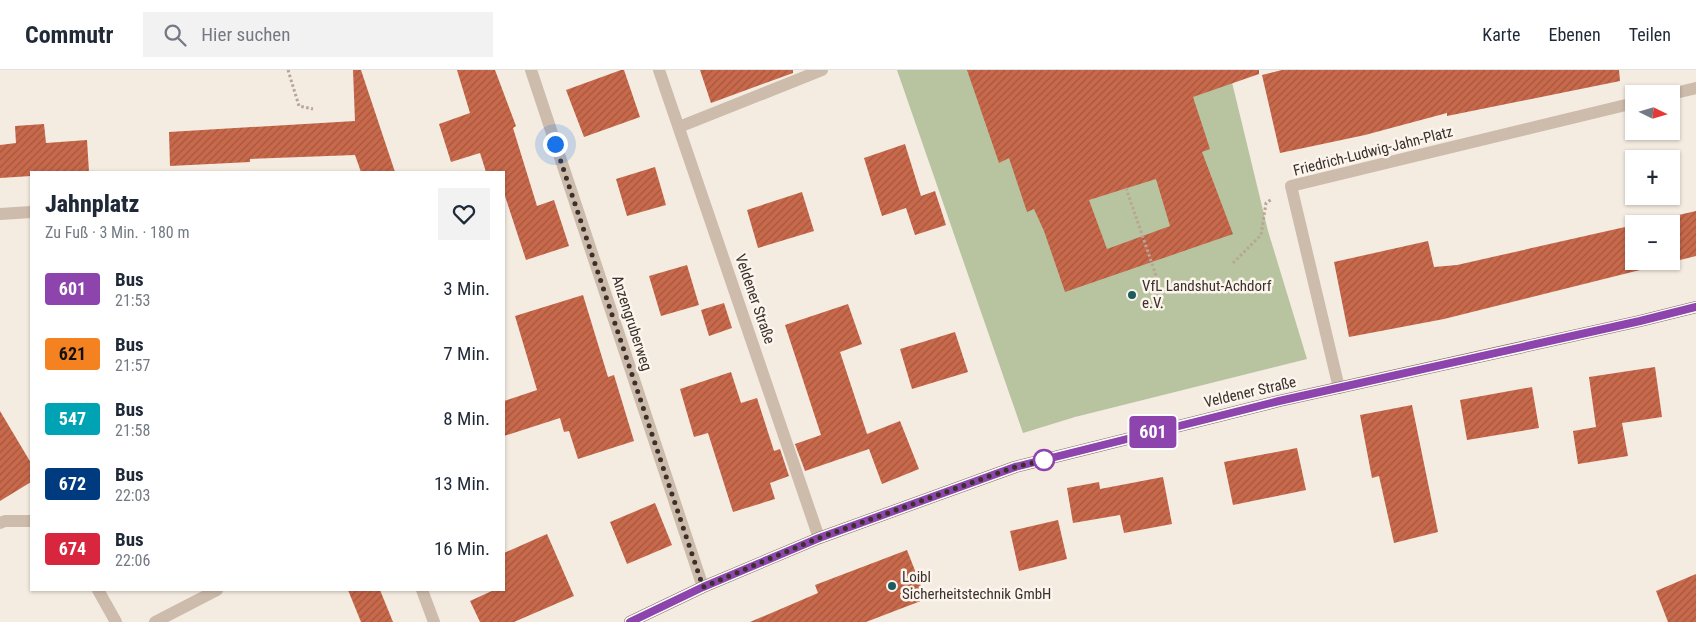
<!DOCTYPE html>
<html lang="de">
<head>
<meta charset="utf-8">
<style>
  :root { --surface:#fff; --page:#f2f2f3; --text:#1f2937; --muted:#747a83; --line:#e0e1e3 }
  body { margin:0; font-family:"Roboto Condensed",sans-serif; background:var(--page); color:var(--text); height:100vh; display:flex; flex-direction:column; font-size:19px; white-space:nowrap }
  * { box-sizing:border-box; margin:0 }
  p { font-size:16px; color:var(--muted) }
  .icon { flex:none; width:28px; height:28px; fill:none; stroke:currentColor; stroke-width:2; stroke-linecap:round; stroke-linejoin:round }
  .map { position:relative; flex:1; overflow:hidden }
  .drawer { position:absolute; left:30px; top:101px; width:475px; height:420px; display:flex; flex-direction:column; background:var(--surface); border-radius:0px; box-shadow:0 1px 4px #0004 }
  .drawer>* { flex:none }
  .badge { padding:0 10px; border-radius:4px; font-size:18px; line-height:32px }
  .needle { width:32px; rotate:95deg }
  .buttons { position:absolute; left:1625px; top:15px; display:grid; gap:10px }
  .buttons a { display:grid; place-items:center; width:55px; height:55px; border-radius:0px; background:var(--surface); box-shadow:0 1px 4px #0004; font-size:25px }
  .you { position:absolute; width:25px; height:25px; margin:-12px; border:4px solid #fff; border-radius:50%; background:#1a73e8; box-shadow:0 0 0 8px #1a73e833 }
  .map>.badge { position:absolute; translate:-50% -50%; box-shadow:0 0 0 2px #fff }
  .round { display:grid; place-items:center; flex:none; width:52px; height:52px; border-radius:0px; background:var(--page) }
  .headline { display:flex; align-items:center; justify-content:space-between; height:85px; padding:0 15px }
  h1 { font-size:24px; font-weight:800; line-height:38px }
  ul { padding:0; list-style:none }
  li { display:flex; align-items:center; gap:15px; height:65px; padding:0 15px }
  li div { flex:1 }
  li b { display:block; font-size:19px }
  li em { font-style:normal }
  li .badge { min-width:55px; font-weight:700; text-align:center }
  header { display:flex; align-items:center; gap:30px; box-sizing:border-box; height:70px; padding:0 25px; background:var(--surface); border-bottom:1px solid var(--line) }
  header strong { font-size:24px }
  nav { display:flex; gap:28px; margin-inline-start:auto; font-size:18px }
  .search { width:350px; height:45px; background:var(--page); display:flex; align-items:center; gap:12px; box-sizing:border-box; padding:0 18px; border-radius:0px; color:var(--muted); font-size:19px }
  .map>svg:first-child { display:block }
  .green { fill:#b8c4a0 }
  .building { fill:url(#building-hatch); fill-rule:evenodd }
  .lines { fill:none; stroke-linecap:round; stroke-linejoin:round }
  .path { stroke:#b9a596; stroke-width:3; stroke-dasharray:2.5 2.5; stroke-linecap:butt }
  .service { stroke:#cdbbac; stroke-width:12 }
  .minor { stroke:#cdbbac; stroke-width:12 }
  .primary { stroke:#7d675c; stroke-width:12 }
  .line-casing { stroke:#fff; stroke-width:11 }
  .line { stroke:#8e44ad; stroke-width:8 }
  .walk { stroke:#3b302b; stroke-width:5; stroke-dasharray:0 9 }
  .poi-dot { fill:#1f5a5e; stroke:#fbf5ee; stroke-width:2 }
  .stop-dot { fill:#fff; stroke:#8e44ad; stroke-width:2.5 }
  .labels { text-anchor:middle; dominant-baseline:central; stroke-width:5; stroke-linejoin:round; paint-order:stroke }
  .street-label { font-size:15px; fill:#3b302b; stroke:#fbf5ee }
  .poi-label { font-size:15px; fill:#3b302b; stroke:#fbf5ee; text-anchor:start }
</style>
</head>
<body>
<header>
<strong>Commutr</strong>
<div class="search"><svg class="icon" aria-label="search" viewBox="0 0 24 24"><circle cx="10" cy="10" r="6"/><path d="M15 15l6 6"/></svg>Hier suchen</div>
<nav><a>Karte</a><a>Ebenen</a><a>Teilen</a></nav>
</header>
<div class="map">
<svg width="1696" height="552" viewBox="0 0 1696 552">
  <defs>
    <pattern id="building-hatch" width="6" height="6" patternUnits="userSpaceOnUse" patternTransform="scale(1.25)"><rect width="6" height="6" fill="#c8694b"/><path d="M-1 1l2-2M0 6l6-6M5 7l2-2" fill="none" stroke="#a4573f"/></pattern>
  </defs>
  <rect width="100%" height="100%" fill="#f4ebe1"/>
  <path class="green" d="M897,0H1229L1268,161L1307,289L1075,347L1023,363Z"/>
  <path class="building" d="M353,0H361L395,102H361L355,85L250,89V92L170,96L169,62L355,51Z
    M457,0H495L516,56L513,58L537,136L554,130L569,176L526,190L504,123V102H486L480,83L451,92L439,54L470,43Z
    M621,0H624L640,47L584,67L566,20Z
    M700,0H793V3L711,33Z
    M967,0H1259V4L1193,27L1210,79L1202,82L1233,164L1065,222L1044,161L1034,139L1027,142L1009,88L999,93ZM1156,109L1170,156L1107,179L1089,130Z
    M1282,0H1619L1620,11L1447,46V43L1365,65L1280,83L1262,5Z
    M44,54L46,73L87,70L89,102H31V106L0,108V75L16,73L15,56Z
    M905,74L921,126L935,121L946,155L915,165L906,138L882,146L864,88Z
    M655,97L666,135L627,146L616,109Z
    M802,122L814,161L758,178L747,140Z
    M1696,141V186L1444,249L1349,267L1334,192L1428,171L1434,197L1457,195L1634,155V191H1671V154H1639Z
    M687,195L699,235L661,246L649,206Z
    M583,225L608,307L614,305L634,371L578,389L569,361L564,362L560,348L504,366V331L537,320L515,246Z
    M724,233L732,258L709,266L701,240Z
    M848,234L862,274L840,282L867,364L900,351L919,399L882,414L869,379L805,401L795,374L821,365L785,255Z
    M955,262L968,302L912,319L900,279Z
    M1655,297L1662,347L1622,353L1628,386L1578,394L1573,361L1596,357L1589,307Z
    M731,302L741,333L757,328L774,381L780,379L789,406L770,413L775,429L733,442L708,363L694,367L680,319Z
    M1532,317L1539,358L1467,370L1460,330Z
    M1412,335L1438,462L1394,473L1379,406L1372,408L1360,345Z
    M0,341L31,393V412L0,431Z
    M1297,378L1306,420L1233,435L1224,392Z
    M1163,407L1172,454L1124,463L1120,445L1073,453L1067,418L1099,412L1100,419Z
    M655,433L672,475L627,494L610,452Z
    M1058,450L1067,489L1019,501L1010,461Z
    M547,464L574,526L514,552H480L470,531L494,520H504V483Z
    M907,480L926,529L866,552H750L818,523L815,515Z
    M1696,504V552H1668L1656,521Z
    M348,520H380L393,552H361Z"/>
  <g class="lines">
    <path class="path" d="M288,0L299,36L313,39
      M1126,118L1160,217
      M1233,193L1261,165L1266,133L1272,129"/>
    <path class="service" d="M659,0L819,468
      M679,57L822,0
      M0,453L5,451H31
      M98,520L116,552"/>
    <path class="minor" d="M531,0L703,517
      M1671,24L1696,18
      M0,144L31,142
      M1339,318L1291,116L1634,33
      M422,520L434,552
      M155,552L217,520"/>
    <path class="primary" d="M630,552L703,517L819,468L1015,397L1279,331L1640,251L1696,237"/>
  </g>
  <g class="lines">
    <defs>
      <path id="line" d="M630,552L703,517L819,468L1015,397L1279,331L1640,251L1696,237"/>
    </defs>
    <use href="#line" class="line-casing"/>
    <use href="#line" class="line"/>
    <path class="walk" d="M555,74L703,517L819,468L1015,397L1044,390"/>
  </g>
  <g class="poi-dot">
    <circle cx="1132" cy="225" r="5"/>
    <circle cx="892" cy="516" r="5"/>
  </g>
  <circle class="stop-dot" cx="1044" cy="390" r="10"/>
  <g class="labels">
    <g class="street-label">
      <text transform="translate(1373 81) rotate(-14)">Friedrich-Ludwig-Jahn-Platz</text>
      <text transform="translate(755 229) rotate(71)">Veldener Straße</text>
      <text transform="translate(632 253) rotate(72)">Anzengruberweg</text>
      <text transform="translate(1250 322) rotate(-13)">Veldener Straße</text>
    </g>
    <g class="poi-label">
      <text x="1142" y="216">VfL Landshut-Achdorf<tspan x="1142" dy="17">e.V.</tspan></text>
      <text x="902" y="507">Loibl<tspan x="902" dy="17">Sicherheitstechnik GmbH</tspan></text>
    </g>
  </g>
</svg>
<div class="buttons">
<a><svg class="needle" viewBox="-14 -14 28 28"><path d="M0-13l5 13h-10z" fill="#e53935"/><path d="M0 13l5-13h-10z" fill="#747a83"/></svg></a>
<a>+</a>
<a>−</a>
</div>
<div class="you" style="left:555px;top:74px"></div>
<b class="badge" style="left:1153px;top:362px;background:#8e44ad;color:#fff">601</b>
<section class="drawer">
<div class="headline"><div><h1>Jahnplatz</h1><p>Zu Fuß · 3 Min. · 180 m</p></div><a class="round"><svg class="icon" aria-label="heart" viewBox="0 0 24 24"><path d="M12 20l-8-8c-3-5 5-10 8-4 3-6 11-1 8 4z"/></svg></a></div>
<ul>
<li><span class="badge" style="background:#8e44ad;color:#fff">601</span><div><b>Bus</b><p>21:53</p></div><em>3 Min.</em></li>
<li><span class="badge" style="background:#f58220;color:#111">621</span><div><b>Bus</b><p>21:57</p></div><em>7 Min.</em></li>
<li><span class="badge" style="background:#00a3b4;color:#fff">547</span><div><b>Bus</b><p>21:58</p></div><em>8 Min.</em></li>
<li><span class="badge" style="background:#003b80;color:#fff">672</span><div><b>Bus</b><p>22:03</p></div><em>13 Min.</em></li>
<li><span class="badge" style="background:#d7263d;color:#fff">674</span><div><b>Bus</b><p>22:06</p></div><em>16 Min.</em></li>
</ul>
</section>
</div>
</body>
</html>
